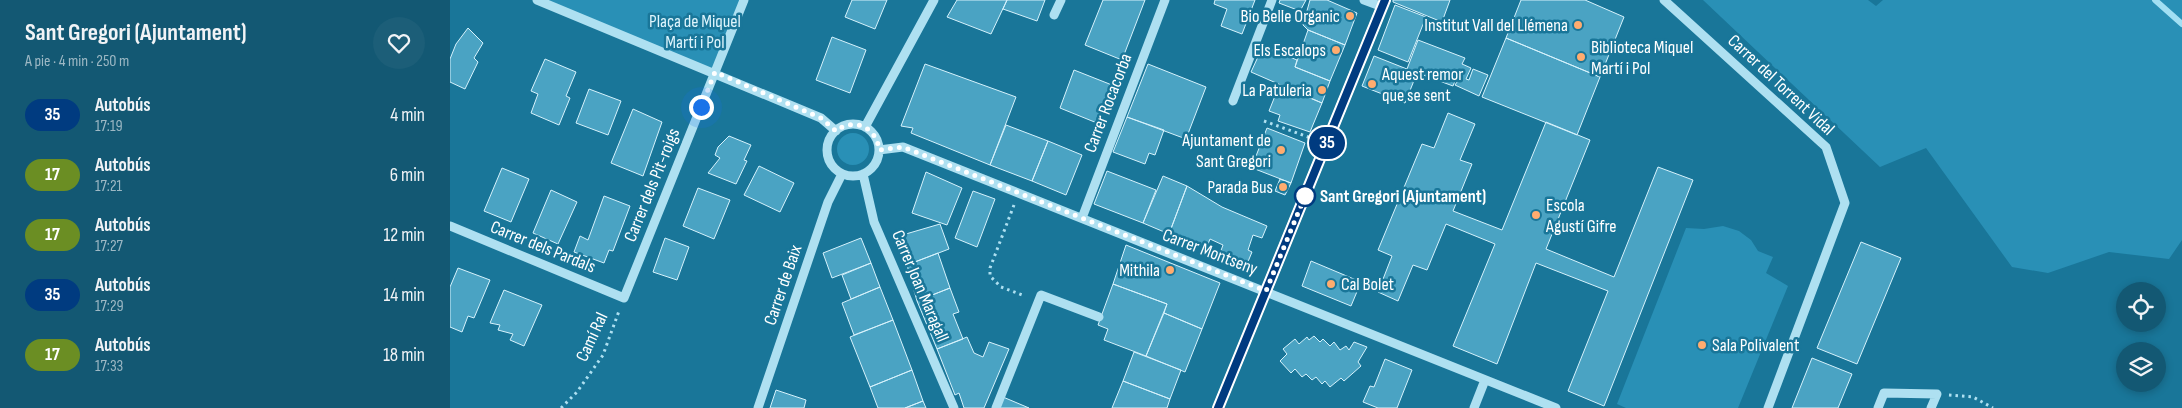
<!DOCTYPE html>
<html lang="es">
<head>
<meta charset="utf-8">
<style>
  :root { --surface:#135873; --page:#1c5e78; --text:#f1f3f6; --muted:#9db8c4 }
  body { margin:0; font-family:"Sofia Sans Condensed",sans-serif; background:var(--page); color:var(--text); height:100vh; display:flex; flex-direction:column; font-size:19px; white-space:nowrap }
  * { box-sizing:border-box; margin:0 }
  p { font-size:16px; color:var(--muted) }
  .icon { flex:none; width:28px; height:28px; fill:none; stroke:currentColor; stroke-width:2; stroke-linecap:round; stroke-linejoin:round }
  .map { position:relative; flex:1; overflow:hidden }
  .details { display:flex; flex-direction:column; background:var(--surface); width:450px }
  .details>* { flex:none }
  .badge { padding:0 10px; border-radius:16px; font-size:18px; line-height:32px }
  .fabs { position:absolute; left:1666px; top:282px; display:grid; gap:10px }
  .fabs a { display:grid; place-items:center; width:50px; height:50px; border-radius:50%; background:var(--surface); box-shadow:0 2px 8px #0003; font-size:25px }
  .you { position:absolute; width:25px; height:25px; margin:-12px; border:4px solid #fff; border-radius:50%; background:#1a73e8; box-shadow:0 0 0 8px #1a73e833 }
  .map>.badge { position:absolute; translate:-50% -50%; box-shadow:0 0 0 2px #fff }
  .round { display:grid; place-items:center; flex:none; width:52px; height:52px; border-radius:26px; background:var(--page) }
  .head { display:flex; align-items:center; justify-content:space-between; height:85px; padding:0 25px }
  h1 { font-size:24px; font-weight:700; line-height:38px }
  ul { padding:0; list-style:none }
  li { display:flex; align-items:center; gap:15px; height:60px; padding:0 25px }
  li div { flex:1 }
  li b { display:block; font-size:19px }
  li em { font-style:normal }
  li .badge { min-width:55px; font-weight:700; text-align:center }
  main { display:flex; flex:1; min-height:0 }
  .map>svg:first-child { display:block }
  .green { fill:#2990b6 }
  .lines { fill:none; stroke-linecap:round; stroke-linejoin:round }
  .stream { stroke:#a1dff3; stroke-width:6 }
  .building { fill:#4aa3c3; stroke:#d6f2fc }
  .path { stroke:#aee0f1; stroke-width:3; stroke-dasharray:2.5 4; stroke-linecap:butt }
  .minor { stroke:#aee0f1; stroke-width:9 }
  .major { stroke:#f9fdff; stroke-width:12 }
  .line-casing { stroke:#fff; stroke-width:11 }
  .line { stroke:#003b80; stroke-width:8 }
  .walk { stroke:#fff; stroke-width:5; stroke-dasharray:0 9 }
  .poi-dot { fill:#ffac6f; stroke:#197699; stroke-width:2 }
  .stop-dot { fill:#fff; stroke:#003b80; stroke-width:2.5 }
  .labels { text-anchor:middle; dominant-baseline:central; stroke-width:5; stroke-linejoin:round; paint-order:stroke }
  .poi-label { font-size:18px; fill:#fff; stroke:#197699; text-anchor:end }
  .park-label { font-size:18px; fill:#def5fd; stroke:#197699 }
  .street-label { font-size:18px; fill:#fff; stroke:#197699 }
  .stop-label { font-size:18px; font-weight:bold; fill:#fff; stroke:#197699; text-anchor:start }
</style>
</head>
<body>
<main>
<section class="details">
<div class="head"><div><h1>Sant Gregori (Ajuntament)</h1><p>A pie · 4 min · 250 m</p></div><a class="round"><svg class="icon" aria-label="heart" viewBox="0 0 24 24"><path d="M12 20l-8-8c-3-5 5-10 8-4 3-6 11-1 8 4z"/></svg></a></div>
<ul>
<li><span class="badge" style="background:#003b80;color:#fff">35</span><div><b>Autobús</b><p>17:19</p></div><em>4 min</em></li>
<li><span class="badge" style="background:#6b8e23;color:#fff">17</span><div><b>Autobús</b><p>17:21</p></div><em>6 min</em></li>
<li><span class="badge" style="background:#6b8e23;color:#fff">17</span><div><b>Autobús</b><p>17:27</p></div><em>12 min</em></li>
<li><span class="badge" style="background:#003b80;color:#fff">35</span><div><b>Autobús</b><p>17:29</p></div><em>14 min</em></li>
<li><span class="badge" style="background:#6b8e23;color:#fff">17</span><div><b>Autobús</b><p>17:33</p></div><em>18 min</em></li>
</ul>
</section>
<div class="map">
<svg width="1732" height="408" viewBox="0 0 1732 408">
  <rect width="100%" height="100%" fill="#197699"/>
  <path class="green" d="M87,0H291L265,72Z
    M1253,0H1418L1426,6L1433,0H1732V240L1719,259L1659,252L1598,273L1562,267L1476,148L1430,167Z
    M387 149a16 16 0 1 1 32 0a16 16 0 1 1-32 0Z
    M1273,226L1289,231L1301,240L1308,251L1323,257L1316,273L1338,286L1288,408H1176L1167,404L1236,228L1254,229Z"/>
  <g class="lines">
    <path class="stream" d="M1705,0L1732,24"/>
  </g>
  <path class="building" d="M402,0H437L425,29L395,17Z
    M507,0H557L541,34L497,17Z
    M557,0H595L587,21L553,9Z
    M653,0H695L672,60L635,45Z
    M765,0H805L792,34L771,26L777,9L764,4Z
    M830,0H856L850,11L829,3Z
    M860,0H877L907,13L895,45L858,30L853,25Z
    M943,0H1000L992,22L943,2Z
    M1071,0H1135L1174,17L1150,77L1056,38Z
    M945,5L976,17L958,62L928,50Z
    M18,28L33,43L24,58L28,62L15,89L0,82V59L6,44Z
    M858,30L895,45L880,81L845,67Z
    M382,37L416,50L400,93L366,80Z
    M1056,38L1150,77L1127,135L1032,97Z
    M968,40L1015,58L1012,64L1021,68L1016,79L1019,80L1023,69L1038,75L1029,96L1005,85L1007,82L1005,81L1003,86L957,69Z
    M813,46L847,60L845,67L880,81L872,103L801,72Z
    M924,56L967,73L955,103L912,86Z
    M95,59L126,72L116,96L120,98L109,125L81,113L88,94L81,91Z
    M475,64L566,97L540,165L461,133L463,128L451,126Z
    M698,64L756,87L736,139L677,117Z
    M624,70L662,85L647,123L610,108Z
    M139,89L171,101L158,135L126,123Z
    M838,89L872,103L860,132L828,121L830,115L819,111L827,91L835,94Z
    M183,109L212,122L193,176L161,163Z
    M998,113L1025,124L1010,160L1022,164L1003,211L1052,230L1096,122L1140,140L1096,249L1164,277L1208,167L1243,180L1154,406L1118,391L1158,291L1086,263L1047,364L1003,346L1045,244L996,224L977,270L963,265L948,301L928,292L942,256L928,250L972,144L984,148Z
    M677,117L714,130L705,155L699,153L695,164L663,152Z
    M556,125L598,141L582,181L540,165Z
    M817,128L855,143L841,183L805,169L809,157L806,156Z
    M279,136L301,145L294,160L297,161L286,184L258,173L270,158L265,155L268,147Z
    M598,141L632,155L616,195L582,181Z
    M309,166L344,183L330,212L294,195Z
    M52,168L79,179L61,222L34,211Z
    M657,171L706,190L693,223L644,204Z
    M476,172L512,188L497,225L462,213Z
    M713,176L737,186L719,234L693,223Z
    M830,179L841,183L835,195L825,191Z
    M737,186L772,207L817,226L812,238L803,235L798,250L802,252L797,264L769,256L773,245L760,239L756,249L719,234Z
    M248,188L280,200L264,239L233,226Z
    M101,190L127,202L108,244L83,233Z
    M523,191L545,199L527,247L505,238Z
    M154,196L180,206L163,251L159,250L154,263L124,252L130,236L138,240Z
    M490,224L499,249L457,265L449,236Z
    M215,238L239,247L227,280L203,272Z
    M411,238L421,263L382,278L373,253Z
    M1411,242L1451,258L1407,364L1367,348Z
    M676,245L770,283L752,329L714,313L717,304L663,284Z
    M488,253L500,288L467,301L457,265Z
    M861,261L911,282L901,306L852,286Z
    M421,263L430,287L401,299L392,275Z
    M8,268L40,280L24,318L18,316L12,332L0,327V287Z
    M663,284L717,304L696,356L654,340L658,329L648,325Z
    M430,287L443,320L404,335L392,303Z
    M500,288L509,312L503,314L513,339L487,349L467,301Z
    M54,290L92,305L74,346L60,340L63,334L48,330L50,325L40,323Z
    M714,313L752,329L735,372L696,356Z
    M443,320L462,370L420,387L400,337Z
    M864,336L870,342L873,339L880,346L884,342L890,350L896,346L899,350L904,342L917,347L908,362L911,366L894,381L891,378L880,387L875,381L872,384L866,377L862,380L856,374L852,377L845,369L841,373L830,361L837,354L833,349L845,339L849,344L857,337L859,340Z
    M517,337L524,353L533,357L539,342L559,349L534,408H514L509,393L505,395L487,349Z
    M684,352L731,370L720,399L673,381Z
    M1362,358L1402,374L1388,408H1342Z
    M935,359L962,370L947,408H928L913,402L920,386L924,387Z
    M462,370L473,401L455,408H428L420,387Z
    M673,381L720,399L717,408H662Z
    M326,390L356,400L354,408H320Z
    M553,397L579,408H548Z
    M473,401L476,408H455Z"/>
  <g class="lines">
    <path class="path" d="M814,121L861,138
      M564,205L540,268V276L551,287L575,296
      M1499,395L1523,397L1543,408
      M111,408L127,392L153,355L169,311"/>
    <path class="minor" d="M87,0L371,118L386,131
      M914,0L933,7
      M1214,0L1376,147L1395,203L1318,408
      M604,15L611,0
      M783,101L822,0
      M377 150a26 26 0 1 1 52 0a26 26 0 1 1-52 0Z
      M415,127L484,0
      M429,150L453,147L1106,408
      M413,174L424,222L504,408
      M632,218L715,0
      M0,226L174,298L294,0
      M308,408L378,202L392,174
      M546,408L591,295L649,317
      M1024,408L1035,380
      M1428,408L1434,393L1487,394L1481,408"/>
    <path class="major" d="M768,408L935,0"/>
  </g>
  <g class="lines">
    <defs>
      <path id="line" d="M768,408L935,0"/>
    </defs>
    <use href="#line" class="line-casing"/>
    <use href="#line" class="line"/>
    <path class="walk" d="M251,107L265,72L371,118L386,131C403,117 427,127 429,150L453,147L816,291L855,196"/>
  </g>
  <g class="poi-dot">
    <circle cx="900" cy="16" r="5"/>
    <circle cx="1128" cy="25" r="5"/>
    <circle cx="886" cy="50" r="5"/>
    <circle cx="1131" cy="57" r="5"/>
    <circle cx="922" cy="84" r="5"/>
    <circle cx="872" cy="90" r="5"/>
    <circle cx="831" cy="150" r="5"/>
    <circle cx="833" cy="187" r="5"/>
    <circle cx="1086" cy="215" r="5"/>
    <circle cx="720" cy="270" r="5"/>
    <circle cx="881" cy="284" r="5"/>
    <circle cx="1252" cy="345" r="5"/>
  </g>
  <circle class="stop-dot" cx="855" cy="196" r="10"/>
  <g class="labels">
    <g class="poi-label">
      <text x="890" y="16">Bio Belle Organic</text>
      <text x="1118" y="25">Institut Vall del Llémena</text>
      <text x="1141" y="47" text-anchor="start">Biblioteca Miquel<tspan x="1141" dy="21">Martí i Pol</tspan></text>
      <text x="876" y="50">Els Escalops</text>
      <text x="932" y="74" text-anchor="start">Aquest remor<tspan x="932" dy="21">que se sent</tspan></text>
      <text x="862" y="90">La Patuleria</text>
      <text x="821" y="140">Ajuntament de<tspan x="821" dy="21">Sant Gregori</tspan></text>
      <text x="823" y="187">Parada Bus</text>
      <text x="1096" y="205" text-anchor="start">Escola<tspan x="1096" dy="21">Agustí Gifre</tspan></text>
      <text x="710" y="270">Mithila</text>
      <text x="891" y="284" text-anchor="start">Cal Bolet</text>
      <text x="1262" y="345" text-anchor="start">Sala Polivalent</text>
    </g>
    <g class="park-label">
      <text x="245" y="21">Plaça de Miquel<tspan x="245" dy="21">Martí i Pol</tspan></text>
    </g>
    <g class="street-label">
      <text transform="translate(1331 85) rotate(43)">Carrer del Torrent Vidal</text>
      <text transform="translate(658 103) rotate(-69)">Carrer Rocacorba</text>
      <text transform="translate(202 185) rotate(-68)">Carrer dels Pit-roigs</text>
      <text transform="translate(93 247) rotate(22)">Carrer dels Pardals</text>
      <text transform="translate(760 252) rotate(21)">Carrer Montseny</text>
      <text transform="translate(333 285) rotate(-71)">Carrer de Baix</text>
      <text transform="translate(470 286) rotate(67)">Carrer Joan Maragall</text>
      <text transform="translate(142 337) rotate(-65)">Camí Ral</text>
    </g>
    <g class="stop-label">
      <text x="870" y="196">Sant Gregori (Ajuntament)</text>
    </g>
  </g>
</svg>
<div class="fabs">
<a><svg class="icon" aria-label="locate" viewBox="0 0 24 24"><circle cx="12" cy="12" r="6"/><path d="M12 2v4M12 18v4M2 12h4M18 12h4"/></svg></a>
<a><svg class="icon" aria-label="layers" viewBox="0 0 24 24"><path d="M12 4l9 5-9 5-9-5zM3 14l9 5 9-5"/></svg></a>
</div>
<div class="you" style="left:251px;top:107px"></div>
<b class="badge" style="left:877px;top:143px;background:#003b80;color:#fff">35</b>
</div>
</main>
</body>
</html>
